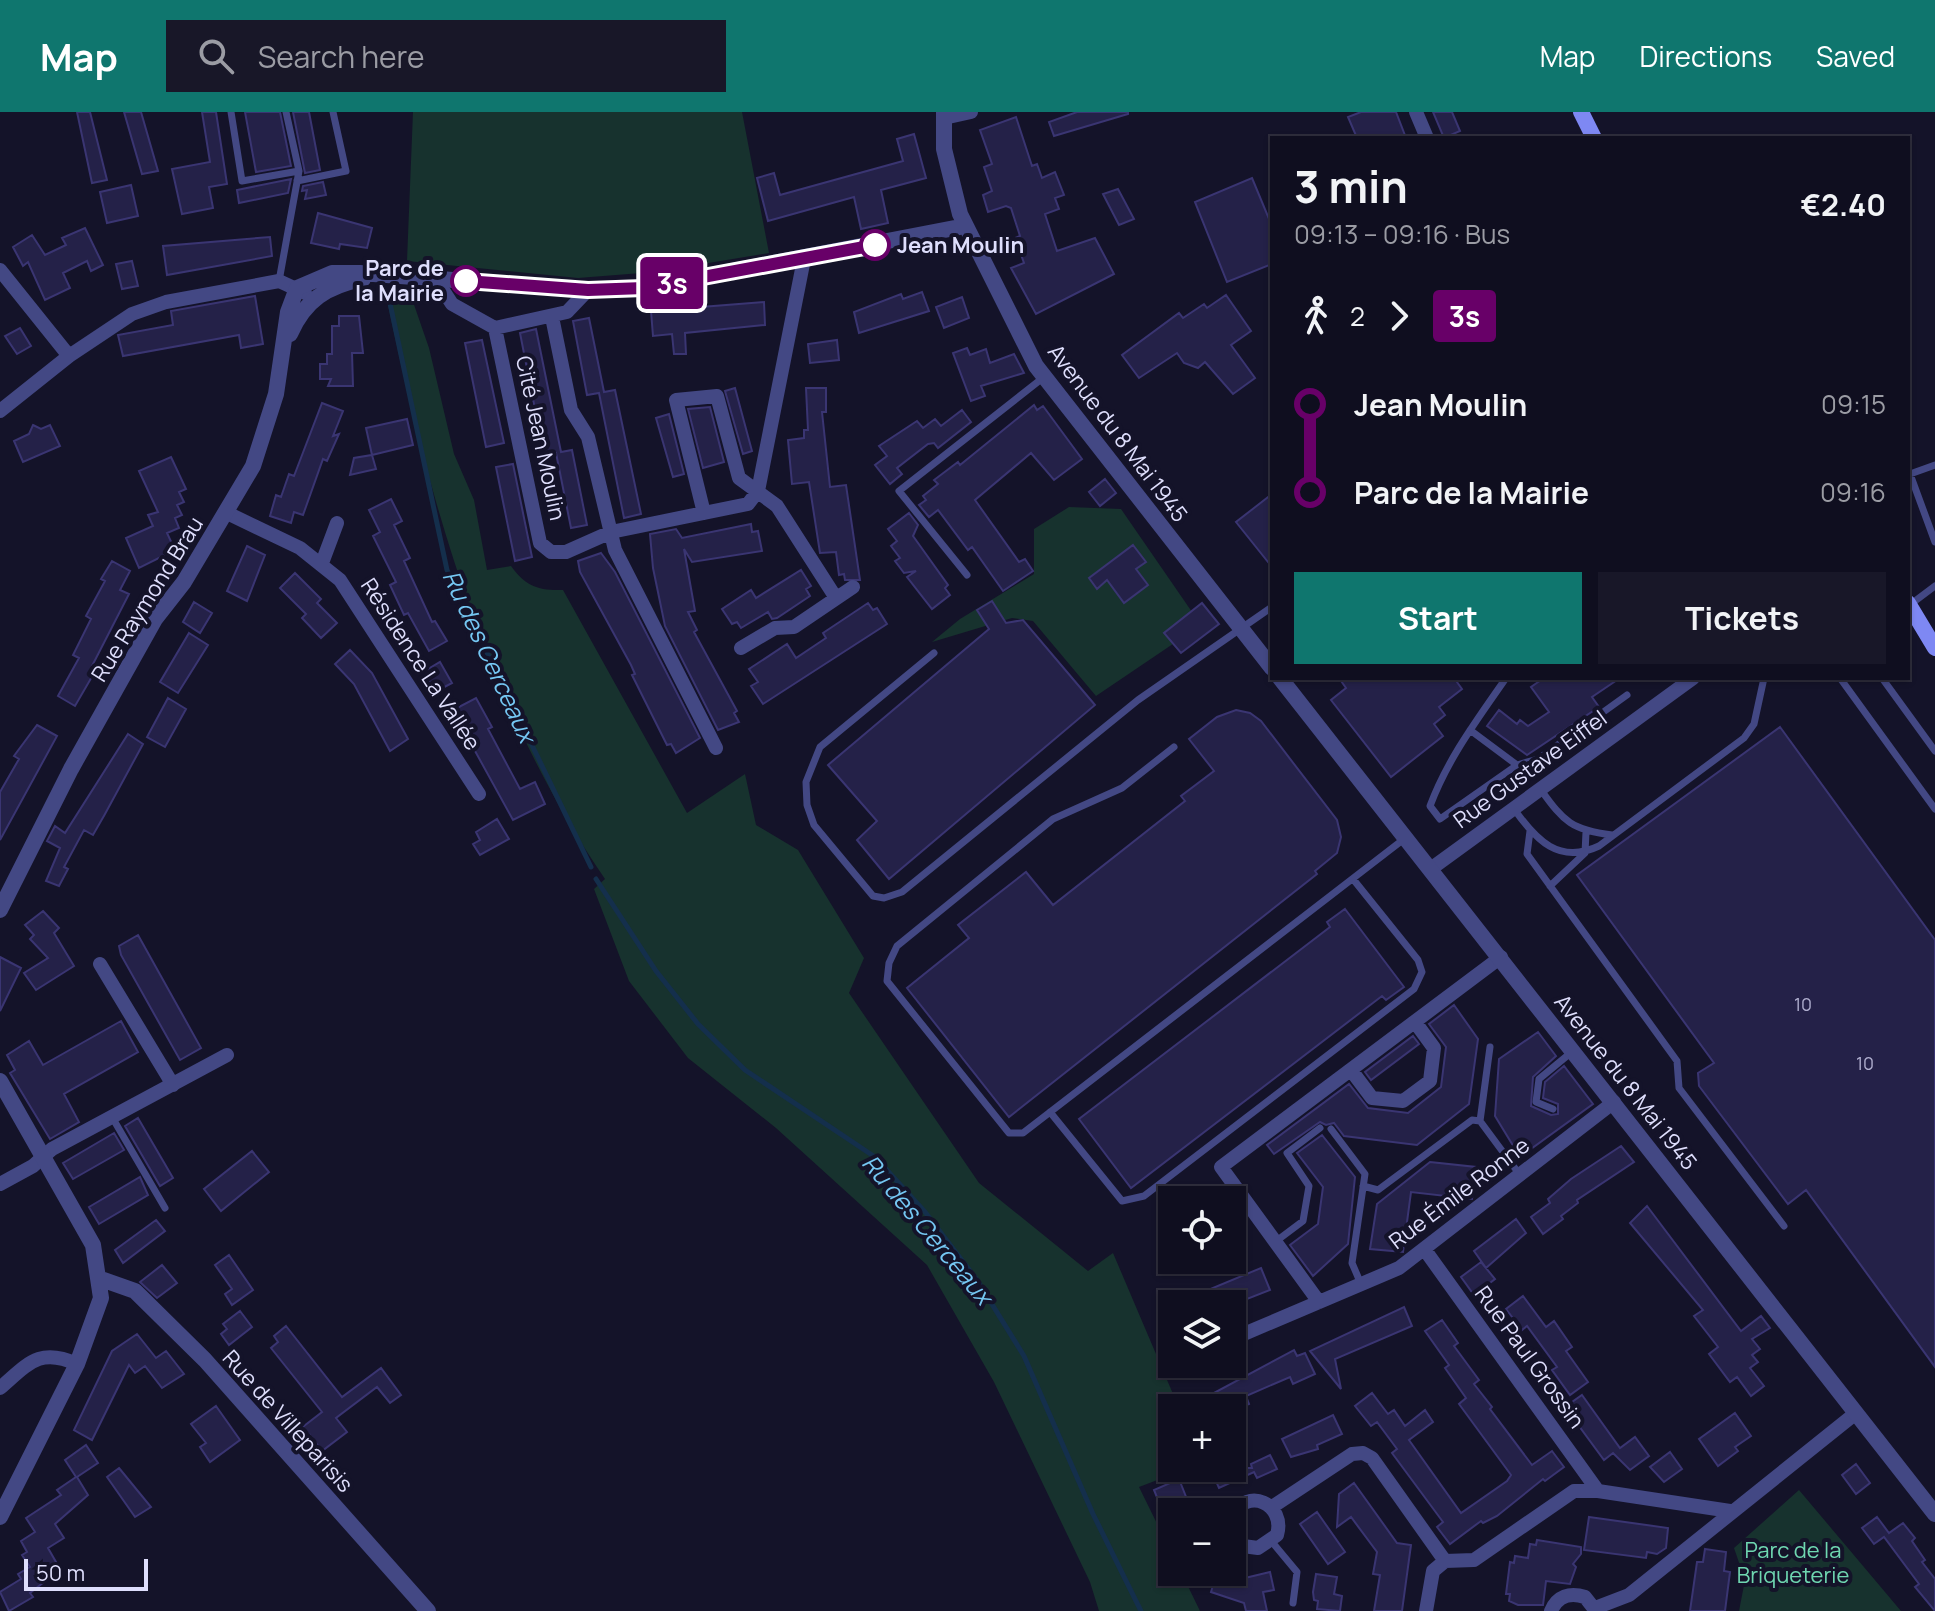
<!DOCTYPE html>
<html lang="en">
<head>
<meta charset="utf-8">
<style>
  :root { --surface:#0f0e1f; --page:#181728; --text:#f1f3f6; --muted:#9b9ca4; --line:#2f2e3d; --accent:#0f766e }
  body { margin:0; font-family:Manrope,sans-serif; background:var(--page); color:var(--text); height:100vh; display:flex; flex-direction:column; font-size:30px; white-space:nowrap }
  * { box-sizing:border-box; margin:0 }
  p { font-size:26px; color:var(--muted) }
  .icon { flex:none; width:44px; height:44px; fill:none; stroke:currentColor; stroke-width:2; stroke-linecap:round; stroke-linejoin:round }
  .map { position:relative; flex:1; overflow:hidden }
  .drawer { position:absolute; left:1270px; top:24px; width:640px; height:544px; display:flex; flex-direction:column; background:var(--surface); border-radius:0px; box-shadow:0 2px 6px #0004,0 0 0 2px var(--line) }
  .drawer>* { flex:none }
  .badge { padding:0 16px; border-radius:6px; font-size:28px; line-height:52px }
  .controls { position:absolute; left:1158px; top:1074px; display:grid; gap:16px }
  .controls a { display:grid; place-items:center; width:88px; height:88px; border-radius:0px; background:var(--surface); box-shadow:0 2px 6px #0004,0 0 0 2px var(--line); font-size:40px }
  .scale { position:absolute; left:24px; bottom:20px; width:124px; box-sizing:border-box; padding-left:8px; border:4px solid #dedefc; border-top:0; font-size:22px; line-height:28px; white-space:nowrap; color:#dedefc; -webkit-text-stroke:6px #141329; paint-order:stroke }
  .map>.badge { position:absolute; translate:-50% -50%; box-shadow:0 0 0 4px #fff }
  .legs { display:flex; align-items:center; gap:12px; height:88px; padding:0 24px; font-size:26px }
  .legs p { margin-inline-start:auto }
  .headline { display:flex; align-items:center; justify-content:space-between; height:136px; padding:0 24px }
  h1 { font-size:44px; font-weight:700; line-height:60px }
  .cta { display:flex; gap:16px; margin-top:auto; padding:16px 24px }
  .cta a { flex:1; height:92px; border-radius:0px; background:var(--accent); color:#fff; font-size:32px; font-weight:700; line-height:92px; text-align:center }
  .cta a+a { background:var(--page); color:var(--text) }
  ul { padding:0 24px; list-style:none }
  li { display:flex; align-items:center; gap:28px; height:88px; font-size:30px }
  li i { display:grid; place-items:center; width:12px; height:100%; margin:0 10px; background:currentColor }
  li i::after { content:''; width:20px; height:20px; margin:-10px; border:6px solid; border-radius:50%; background:var(--surface) }
  li p { margin-inline-start:auto }
  li:first-child i { background:linear-gradient(#0000 50%,currentColor 0) }
  li:last-child i { background:linear-gradient(currentColor 50%,#0000 0) }
  header { display:flex; align-items:center; gap:48px; box-sizing:border-box; height:112px; padding:0 40px; background:var(--accent); color:#fff }
  header strong { font-size:38px }
  nav { display:flex; gap:44px; margin-inline-start:auto; font-size:28px }
  .search { width:560px; height:72px; background:var(--page); display:flex; align-items:center; gap:20px; box-sizing:border-box; padding:0 28px; border-radius:0px; color:var(--muted); font-size:30px }
  .map>svg:first-child { display:block }
  .green { fill:#17322e }
  .lines { fill:none; stroke-linecap:round; stroke-linejoin:round }
  .stream { stroke:#142f4c; stroke-width:5 }
  .building { fill:#242148; stroke:#3a3572; stroke-width:2 }
  .service { stroke:#434884; stroke-width:7 }
  .minor { stroke:#434884; stroke-width:14 }
  .tertiary { stroke:#434884; stroke-width:16 }
  .secondary { stroke:#7e88f3; stroke-width:16 }
  .line-1-casing { stroke:#fff; stroke-width:18 }
  .line-1 { stroke:#680068; stroke-width:12 }
  .stop-1-dot { fill:#fff; stroke:#680068; stroke-width:4 }
  .labels { text-anchor:middle; dominant-baseline:central; stroke-width:8; stroke-linejoin:round; paint-order:stroke }
  .number-label { font-size:18px; fill:#b0afcf }
  .stop-label { font-size:22px; font-weight:bold; fill:#dedefc; stroke:#141329; text-anchor:start }
  .street-label { font-size:22px; fill:#dedefc; stroke:#141329 }
  .park-label { font-size:22px; fill:#6fd7b1; stroke:#141329 }
  .water-label { font-size:24px; font-style:italic; fill:#75c7f3; stroke:#141329 }
</style>
</head>
<body>
<header>
<strong>Map</strong>
<div class="search"><svg class="icon" aria-label="search" viewBox="0 0 24 24"><circle cx="10" cy="10" r="6"/><path d="M15 15l6 6"/></svg>Search here</div>
<nav><a>Map</a><a>Directions</a><a>Saved</a></nav>
</header>
<div class="map">
<svg width="1935" height="1499" viewBox="0 0 1935 1499">
  <rect width="100%" height="100%" fill="#141329"/>
  <path class="green" d="M413,0H742L769,141L654,160L578,166L407,149Z
    M386,183L411,184L429,236L454,342L474,388L487,458L511,454C525,474 539,479 563,478L687,701L745,662L756,713L798,738L864,846L849,881L979,1071L1088,1159L1113,1141L1179,1296H1172V1356H1189L1139,1375L1172,1442V1460H1181L1200,1499H1099L1090,1470L994,1270L927,1153L776,1016L688,946L629,869L594,777L605,767C486,594 428,386 386,183Z
    M1069,395L1121,397L1201,513L1096,584L1033,509L1012,506L932,530L960,507L1034,462V417Z
    M1799,1378L1901,1499H1739L1745,1468L1734,1436Z"/>
  <g class="lines">
    <path class="stream" d="M388,182L447,458L591,755
      M596,767L656,859L698,912L745,958L875,1045L925,1100L977,1168L1024,1244L1093,1402L1141,1499"/>
  </g>
  <path class="building" d="M77,0H90L107,68L92,71Z
    M124,0H141L158,59L142,62Z
    M202,0H216L227,72L209,75L213,96L182,102L172,57L210,50Z
    M245,0H280L291,54L256,60Z
    M293,0H309L320,58L305,61Z
    M1077,0H1128V2L1054,24L1049,10Z
    M1361,0H1396L1406,26H1357L1348,5Z
    M1433,0H1452L1460,19L1444,26Z
    M1016,5L1032,54L1037,52L1042,66L1055,60L1064,83L1055,86L1059,97L1045,102L1057,139L1095,126L1114,162L1036,202L1011,156L1024,151L1015,126L1020,124L1011,96L1006,94L988,100L983,83L992,79L984,55L992,52L980,18Z
    M914,22L926,66L881,78L888,111L861,117L854,85L768,109L757,66L774,61L780,83L903,49L897,27Z
    M1252,66L1272,114V152L1227,170L1195,90Z
    M291,67L288,81L239,91L237,78Z
    M323,70L326,83L305,87L307,78L302,79L303,74Z
    M131,73L138,104L107,111L100,80Z
    M1118,77L1134,107L1119,113L1103,82Z
    M318,101L372,116L367,136L340,132L339,137L311,131Z
    M85,116L103,153L91,159L87,149L63,161L70,176L45,188L28,150L23,154L13,135L32,123L45,143L66,133L62,126Z
    M270,125L272,144L167,163L163,134Z
    M132,149L138,174L122,177L116,152Z
    M922,180L929,199L859,221L854,200L901,182L903,187Z
    M1226,183L1251,219L1231,233L1255,266L1233,282L1205,250L1198,256L1184,251L1177,241L1139,266L1122,243L1179,201L1183,206L1204,192L1207,196Z
    M255,184L263,232L241,236L239,223L123,244L118,223L173,213L171,199Z
    M962,185L969,206L944,216L936,195Z
    M764,190L765,213L685,221L686,242H674L672,222L653,224L651,199Z
    M339,204H359L363,241H352L353,274H328L331,267H320V252H327V242H332V214H339Z
    M589,206L604,280L615,278L641,402L624,406L599,281L587,283L573,209Z
    M20,216L31,234L17,242L5,224Z
    M536,217L561,340L572,338L587,413L571,416L556,341L544,343L520,221Z
    M482,228L504,331L486,335L465,231Z
    M837,228L839,248L810,251L808,232Z
    M967,236L970,243L986,237L990,251L1014,242L1024,261L981,274L985,284L971,289L953,241Z
    M735,276L752,339L743,342L725,279Z
    M806,276H826V300H822L830,375L846,373L860,468H845L844,462L839,463L836,440L820,441L809,370L792,372L788,328L804,326V318H808Z
    M322,291L343,299L333,324L339,322L327,349L323,347L303,403L294,400L291,411L270,404L276,383L281,385L289,362L294,364Z
    M1034,293L1037,298L1043,294L1082,347L1054,368L1031,341L975,388L1019,450L1025,447L1033,459L1003,479L972,435L968,438L938,398L929,405L919,393L926,388L923,384L938,372L934,368L958,350L960,353Z
    M710,295L724,350L703,356L688,297Z
    M962,298L971,310L938,336L934,331L928,332L897,356L902,362L890,372L875,353L887,344L879,334L917,309L923,316L935,307L941,314Z
    M669,302L684,362L673,365L656,306Z
    M407,307L413,333L372,343L366,316Z
    M33,313L41,317L50,313L60,334L23,350L14,329L29,322Z
    M372,343L376,357L350,363L354,346Z
    M171,345L186,377L179,380L184,390L177,393L182,403L175,406L179,416L167,421L175,438L139,456L126,426L153,414L148,403L158,400L139,359Z
    M513,352L532,445L515,449L496,355Z
    M1105,367L1116,381L1100,394L1089,380Z
    M1272,382V455L1236,410Z
    M391,387L402,409L394,413L410,446L404,449L432,510L435,509L447,529L429,539L408,501L404,503L390,473L396,470L373,424L380,420L369,398Z
    M909,401L918,413L913,424L948,473L945,476L950,483L932,497L907,465L916,459L904,461L895,449L900,446L891,434L897,429L888,417Z
    M751,412L752,420L758,419L762,439L692,450L684,437L695,499L688,500L697,518L694,520L737,599L734,601L739,610L718,618L665,514L653,456L650,422L676,417L682,426Z
    M1133,433L1146,450L1136,457L1148,473L1124,491L1107,468L1097,477L1089,466Z
    M247,434L265,443L247,489L227,479Z
    M601,441L615,460L700,626L676,641L671,632L667,633L632,563L635,562L631,553L580,460L578,449Z
    M112,449L130,459L120,478L129,482L92,554L97,556L75,594L58,584L79,546L73,543L91,507L86,504L105,469L101,467Z
    M801,458L811,474L806,477L810,484L777,506L772,507L768,500L741,516L737,510L732,512L722,497L751,478L756,486Z
    M295,461L321,487L317,491L337,511L321,526L302,506L306,502L280,476Z
    M992,489L1006,511L1023,508L1095,593L889,767L857,728L877,709L828,653L989,517L977,498Z
    M194,490L212,501L200,521L183,510Z
    M868,491L873,498L877,496L887,512L763,592L751,574L758,570L749,557L787,532L796,546L826,526L823,521Z
    M1202,491L1219,512L1181,541L1164,521Z
    M189,521L208,533L178,581L160,570Z
    M350,538L372,561L408,627L390,639L354,572L335,552Z
    M440,550L452,571L435,580L423,560Z
    M1339,566H1454L1462,577L1439,595L1445,603L1434,612L1443,624L1391,665L1331,588L1346,576Z
    M1544,566H1620L1592,585L1599,595L1527,643L1487,614L1499,598L1517,612L1520,608L1528,614L1549,600L1531,575Z
    M168,586L186,597L165,635L147,625Z
    M476,586L492,615L488,617L520,677L535,670L545,692L513,708L469,628L473,625L457,596Z
    M1236,598L1250,601L1261,609L1337,708L1341,725L1337,741L1315,759L1317,762L1009,1005L907,876L969,826L958,813L1026,760L1053,793L1185,689L1181,684L1214,659L1189,627L1217,605Z
    M37,613L57,624L0,728V680L19,647L14,644Z
    M1780,615L1935,828V1255L1806,1078L1788,1092L1699,974L1698,961L1714,951L1577,763Z
    M128,622L143,632L105,702L93,723L84,718L64,755L68,757L59,774L46,769L60,736L47,729L55,714L65,721Z
    M497,707L509,727L480,743L473,732L480,728L476,720Z
    M1345,797L1404,875L1386,888L1382,884L1131,1076L1079,1007L1330,815L1327,810Z
    M43,799L59,816L54,821L74,854L36,878L24,861L48,846L30,827L34,823L25,813Z
    M138,823L201,936L180,948L121,843L119,834Z
    M0,845L21,856L0,899Z
    M1454,893L1478,927L1469,992L1417,1033L1344,1024L1334,1011L1326,1013L1320,1010L1274,1042L1267,1033L1349,972L1368,996L1408,1001L1441,975L1446,935L1429,912Z
    M121,909L138,940L64,982L79,1010L50,1027L10,961L15,958L7,943L29,929L43,953Z
    M1538,920L1556,944L1533,965L1531,994L1551,1003L1558,1002V992L1543,986L1545,970L1564,954L1593,992L1520,1045L1495,1004L1499,947Z
    M1413,924L1419,932L1371,968L1365,960Z
    M138,1006L173,1066L160,1074L125,1014Z
    M114,1021L124,1038L73,1067L63,1051Z
    M1322,1023L1355,1065L1348,1132L1313,1164L1290,1133L1318,1112L1323,1075L1297,1041Z
    M1621,1034L1634,1050L1577,1088L1578,1091L1561,1104L1563,1107L1543,1122L1531,1105L1550,1091L1548,1087L1571,1067Z
    M252,1039L269,1060L221,1099L204,1077Z
    M1430,1050L1476,1055L1472,1087L1411,1080L1403,1140L1370,1137L1377,1092Z
    M140,1065L148,1083L99,1112L89,1095Z
    M1647,1094L1741,1219L1761,1204L1770,1216L1752,1227L1760,1237L1752,1243L1758,1250L1750,1256L1764,1274L1751,1284L1737,1265L1730,1270L1709,1242L1718,1235L1694,1204L1703,1198L1630,1111Z
    M1516,1107L1526,1121L1486,1156L1474,1139Z
    M156,1108L165,1119L123,1151L115,1138Z
    M229,1143L253,1178L232,1193L225,1182L232,1177L215,1153Z
    M1481,1150L1495,1167L1474,1183L1461,1165Z
    M162,1153L177,1171L157,1186L140,1170Z
    M1261,1156L1270,1178L1247,1187L1246,1184L1227,1192H1214L1208,1178Z
    M1523,1184L1546,1215L1554,1209L1572,1235L1566,1239L1588,1270L1570,1283L1552,1258L1557,1255L1527,1214L1522,1218L1506,1197Z
    M1404,1195L1412,1214L1335,1247L1341,1277L1310,1239Z
    M240,1199L252,1215L229,1233L221,1222L227,1217L223,1212Z
    M1442,1208L1458,1231L1454,1234L1479,1268L1474,1272L1492,1295L1490,1297L1532,1353L1552,1339L1564,1355L1545,1369L1543,1367L1497,1404L1483,1411L1481,1409L1450,1432L1437,1415L1443,1410L1392,1341L1397,1337L1377,1310L1371,1314L1355,1294L1372,1281L1388,1302L1394,1298L1405,1314L1425,1298L1433,1310L1409,1328L1461,1401L1507,1369L1511,1363L1459,1292L1466,1286L1445,1256L1449,1253L1425,1219Z
    M286,1214L342,1285L381,1256L401,1283L390,1291L377,1275L336,1306L347,1320L322,1339L310,1323L300,1333L291,1324L322,1300L271,1236L278,1230L274,1224Z
    M137,1222L156,1246L166,1239L184,1262L162,1276L145,1254L135,1261L129,1253L92,1328L74,1318L112,1239Z
    M1294,1238L1297,1244L1305,1241L1315,1262L1293,1272L1290,1265L1246,1284L1249,1292L1233,1299L1232,1296H1186Z
    M1582,1283L1620,1336L1635,1325L1649,1344L1630,1358L1613,1341L1604,1348L1565,1295Z
    M216,1294L240,1328L210,1350L200,1335L206,1331L191,1312Z
    M1735,1301L1751,1324L1735,1335L1738,1339L1718,1354L1699,1327Z
    M1333,1303L1342,1322L1317,1333L1318,1337L1291,1345L1282,1327Z
    M86,1333L98,1351L77,1365L88,1383L55,1412L64,1426L48,1436L56,1450L48,1455L53,1463L30,1481L33,1485L9,1499L0,1480L21,1467L18,1462L30,1455L22,1443L27,1440L21,1429L35,1420L26,1406L61,1383L57,1378L76,1365L65,1348Z
    M1670,1340L1682,1357L1664,1370L1650,1355Z
    M1270,1343L1277,1357L1257,1366L1254,1360L1219,1376L1210,1356H1252L1251,1352Z
    M1856,1352L1870,1371L1856,1382L1842,1363Z
    M119,1356L151,1395L135,1405L107,1365Z
    M1179,1367L1192,1400H1163L1154,1378Z
    M1354,1371L1397,1431L1411,1433L1402,1499H1374L1380,1463L1373,1462L1377,1440L1351,1405L1337,1415L1339,1382Z
    M1317,1400L1345,1440L1328,1452L1300,1412Z
    M1589,1405L1668,1416L1666,1436L1657,1442L1647,1440L1646,1446L1584,1438Z
    M1877,1405L1889,1421L1903,1411L1915,1426L1912,1429L1925,1448L1922,1450L1935,1467V1499L1915,1475L1919,1472L1884,1425L1874,1432L1862,1416Z
    M1537,1428L1581,1435V1442L1573,1452L1576,1455L1570,1472L1546,1469L1543,1493H1518L1509,1489L1510,1482H1506L1510,1450L1514,1451L1515,1444L1528,1446L1530,1432L1536,1433Z
    M1705,1437L1726,1440L1724,1459L1730,1460L1725,1499H1690L1697,1450H1703Z
    M1217,1460L1245,1466L1270,1460L1274,1478L1263,1480L1267,1499H1246L1244,1491L1211,1480Z
    M1316,1462L1337,1465L1334,1482L1342,1484L1340,1499L1317,1497L1318,1489L1314,1488L1313,1480Z"/>
  <g class="lines">
    <path class="service" d="M231,0L242,69L299,59
      M297,69L346,59L333,0
      M279,169L299,59L286,0
      M1935,353L1910,362L1935,430
      M967,463L899,379L1044,265
      M1911,492L1935,474
      M934,541L820,635L806,670L807,693L814,713L873,784L884,786L902,780L1138,588L1272,495
      M1840,566L1935,697
      M1882,566L1935,639
      M1470,618L1517,653L1440,707L1430,694C1448,646 1477,608 1506,566
      M1174,635L1122,676L1053,707L897,834L889,851L887,869L1009,1021H1023L1404,727
      M1517,653L1538,647L1627,583
      M1541,678C1564,710 1572,718 1612,723
      M1514,697C1536,728 1559,753 1599,734L1744,626L1754,612L1764,566
      M1530,719L1527,742L1677,949L1679,976L1784,1114
      M1550,774L1585,741L1586,720
      M1490,935L1480,1009L1520,1063
      M1553,997L1536,990L1539,967L1573,939
      M1050,1000L1122,1089L1144,1084L1414,877L1422,860L1418,848L1353,767
      M112,1005L165,1096
      M1331,1017L1365,1062L1352,1151L1361,1172
      M1363,1074L1378,1078L1472,1008L1480,1009
      M1275,1130L1303,1109L1309,1074L1287,1041L1320,1016
      M1272,1430L1297,1460L1293,1491"/>
    <path class="minor" d="M1416,0L1427,26
      M944,6L971,0
      M0,158L69,244
      M435,166L452,192L495,216L567,200L588,178
      M552,205L571,298L588,325L615,438L716,636
      M495,216L540,431L551,440H566L611,420L748,392L758,379L804,147
      M0,299L69,244L132,202L166,190L279,169L305,181
      M227,401L300,436L340,468L479,682
      M704,401L676,288L717,284L739,366L777,394L836,486
      M322,451L337,411
      M741,536L775,516L794,515L853,475
      M1432,756L1693,566
      M100,852L173,973
      M1351,958L1372,986L1403,989L1430,969L1434,936L1415,910
      M0,1072L33,1054L52,1037L227,943
      M1425,1138L1598,1379
      M1319,1190L1221,1055L1501,845
      M1232,1227L1399,1156L1614,990
      M0,1276C28,1252 39,1235 77,1252
      M1272,1395L1352,1342L1363,1341L1372,1346L1445,1449
      M1232,1404C1247,1374 1286,1392 1277,1423L1258,1436L1243,1434L1232,1421
      M1445,1449L1474,1448L1574,1379H1598L1730,1399
      M1595,1496L1629,1483L1856,1301
      M1426,1499L1433,1459L1445,1449
      M1551,1499C1557,1484 1570,1480 1585,1485L1596,1499"/>
    <path class="tertiary" d="M944,0V37L960,102L1036,254L1272,556
      M290,222C305,188 327,174 363,167
      M1280,566L1935,1402
      M0,798L71,657L155,507L184,470L253,354L276,282L288,200L297,176L332,161H360L588,178L644,176L965,114
      M0,969L93,1133L101,1186L77,1252L0,1405
      M101,1167L135,1179L205,1248L428,1499"/>
    <path class="secondary" d="M1581,0L1594,26
      M1908,491L1935,536"/>
  </g>
  <g class="lines">
    <defs>
      <path id="line-1" d="M466,169L588,178L644,176L875,133"/>
    </defs>
    <use href="#line-1" class="line-1-casing"/>
    <use href="#line-1" class="line-1"/>
  </g>
  <g class="stop-1-dot">
    <circle cx="875" cy="133" r="14"/>
    <circle cx="466" cy="169" r="14"/>
  </g>
  <g class="labels">
    <g class="number-label">
      <text x="1803" y="892">10</text>
      <text x="1865" y="951">10</text>
    </g>
    <g class="stop-label">
      <text x="897" y="133">Jean Moulin</text>
      <text x="444" y="156" text-anchor="end">Parc de<tspan x="444" dy="25">la Mairie</tspan></text>
    </g>
    <g class="street-label">
      <text transform="translate(1118 321) rotate(53)">Avenue du 8 Mai 1945</text>
      <text transform="translate(541 326) rotate(78)">Cité Jean Moulin</text>
      <text transform="translate(147 487) rotate(-58)">Rue Raymond Brau</text>
      <text transform="translate(421 552) rotate(57)">Résidence La Vallée</text>
      <text transform="translate(1530 657) rotate(-36)">Rue Gustave Eiffel</text>
      <text transform="translate(1626 970) rotate(52)">Avenue du 8 Mai 1945</text>
      <text transform="translate(1459 1081) rotate(-37)">Rue Émile Ronne</text>
      <text transform="translate(1530 1245) rotate(54)">Rue Paul Grossin</text>
      <text transform="translate(288 1309) rotate(48)">Rue de Villeparisis</text>
    </g>
    <g class="park-label">
      <text x="1793" y="1438">Parc de la<tspan x="1793" dy="25">Briqueterie</tspan></text>
    </g>
    <g class="water-label">
      <text transform="translate(490 544) rotate(65)">Ru des Cerceaux</text>
      <text transform="translate(928 1117) rotate(50)">Ru des Cerceaux</text>
    </g>
  </g>
</svg>
<div class="controls">
<a><svg class="icon" aria-label="locate" viewBox="0 0 24 24"><circle cx="12" cy="12" r="6"/><path d="M12 2v4M12 18v4M2 12h4M18 12h4"/></svg></a>
<a><svg class="icon" aria-label="layers" viewBox="0 0 24 24"><path d="M12 4l9 5-9 5-9-5zM3 14l9 5 9-5"/></svg></a>
<a>+</a>
<a>−</a>
</div>
<div class="scale">50 m</div>
<b class="badge" style="left:672px;top:171px;background:#680068;color:#fff">3s</b>
<section class="drawer">
<div class="headline"><div><h1>3 min</h1><p>09:13 – 09:16 · Bus</p></div><b>€2.40</b></div>
<div class="legs"><svg class="icon" aria-label="walk" viewBox="0 0 24 24"><circle cx="13" cy="4" r="2"/><path d="M13 8l-2 6 4 7M11 14l-3 7M7 12l3-4h3l4 4"/></svg>2<svg class="icon" aria-label="forward" viewBox="0 0 24 24"><path d="M9 5l7 7-7 7"/></svg><b class="badge" style="background:#680068;color:#fff">3s</b></div>
<ul>
<li><i style="color:#680068"></i><b>Jean Moulin</b><p>09:15</p></li>
<li><i style="color:#680068"></i><b>Parc de la Mairie</b><p>09:16</p></li>
</ul>
<div class="cta"><a>Start</a><a>Tickets</a></div>
</section>
</div>
</body>
</html>
